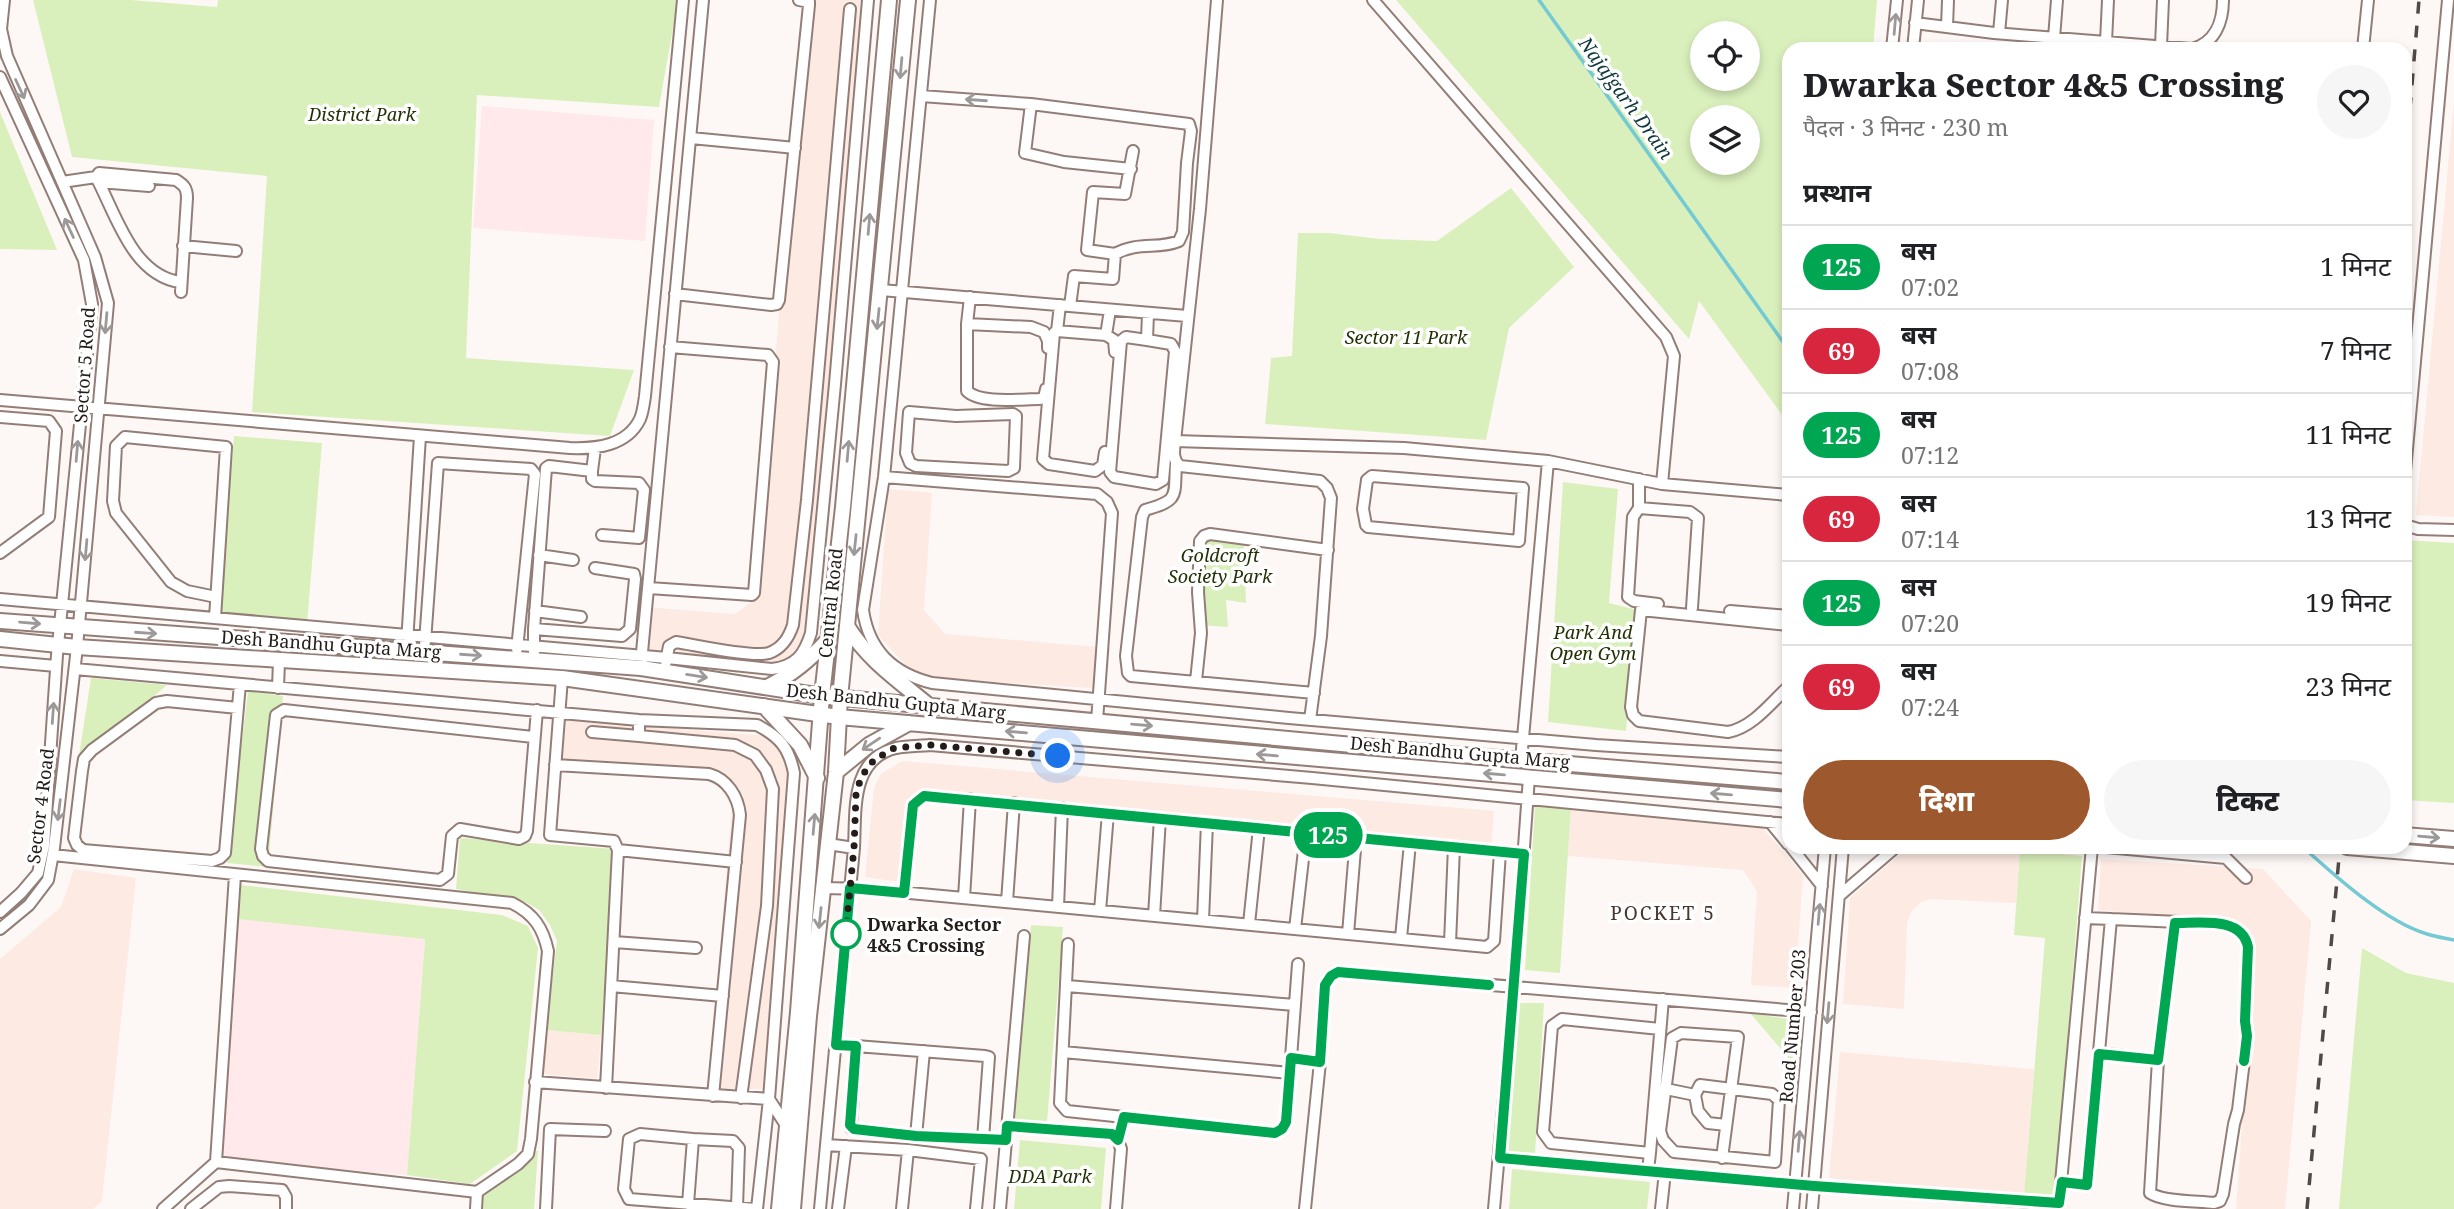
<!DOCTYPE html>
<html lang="hi">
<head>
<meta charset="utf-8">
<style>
  :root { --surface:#fff; --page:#f6f6f6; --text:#202124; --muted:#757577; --line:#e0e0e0; --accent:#9e582d }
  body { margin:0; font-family:"Noto Serif","Noto Sans Devanagari",serif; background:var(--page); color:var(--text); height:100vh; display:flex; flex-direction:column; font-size:26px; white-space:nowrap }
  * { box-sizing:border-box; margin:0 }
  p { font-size:23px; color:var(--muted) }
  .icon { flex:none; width:38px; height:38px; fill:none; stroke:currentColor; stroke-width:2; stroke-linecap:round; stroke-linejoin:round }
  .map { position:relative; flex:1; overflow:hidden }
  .panel { position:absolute; left:1782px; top:42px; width:630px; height:812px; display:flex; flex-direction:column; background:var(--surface); border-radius:21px; box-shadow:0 4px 10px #0003 }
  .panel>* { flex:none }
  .badge { padding:0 14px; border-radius:23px; font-size:24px; line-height:46px }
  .tools { position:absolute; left:1690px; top:21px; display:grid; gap:14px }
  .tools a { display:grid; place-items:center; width:70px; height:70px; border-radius:50%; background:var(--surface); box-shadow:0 4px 10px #0003; font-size:35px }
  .you { position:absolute; width:35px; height:35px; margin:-18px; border:5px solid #fff; border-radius:50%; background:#1a73e8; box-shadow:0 0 0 10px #1a73e833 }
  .map>.badge { position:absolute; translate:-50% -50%; box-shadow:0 0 0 4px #fff }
  h2 { padding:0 21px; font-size:26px; line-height:63px }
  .round { display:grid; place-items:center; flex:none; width:74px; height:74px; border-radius:37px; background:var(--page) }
  .headline { display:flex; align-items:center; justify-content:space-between; height:119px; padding:0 21px }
  h1 { font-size:33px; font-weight:800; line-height:52px }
  .cta { display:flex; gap:14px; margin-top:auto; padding:14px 21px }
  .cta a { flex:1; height:80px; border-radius:42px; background:var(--accent); color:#fff; font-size:28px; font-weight:800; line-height:80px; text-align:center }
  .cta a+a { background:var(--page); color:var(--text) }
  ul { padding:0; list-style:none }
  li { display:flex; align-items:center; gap:21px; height:84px; padding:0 21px; border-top:2px solid var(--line) }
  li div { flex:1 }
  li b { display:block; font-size:26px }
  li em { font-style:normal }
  li .badge { min-width:77px; font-weight:700; text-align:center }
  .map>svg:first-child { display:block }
  .built { fill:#fdeae3 }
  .education { fill:#ffe9ea }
  .green { fill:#daf0bc; fill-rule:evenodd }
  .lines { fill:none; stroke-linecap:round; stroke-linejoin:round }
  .stream { stroke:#73c9d4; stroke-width:3.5 }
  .street-casing { stroke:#937e77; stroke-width:14 }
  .secondary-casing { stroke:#937e77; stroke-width:18 }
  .street { stroke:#fff; stroke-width:10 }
  .secondary { stroke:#fff; stroke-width:14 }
  .rail { stroke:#514947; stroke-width:3.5; stroke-dasharray:12 12; stroke-linecap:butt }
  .oneway { stroke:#9c9998 }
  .line-casing { stroke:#fff; stroke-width:16 }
  .line { stroke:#00a651; stroke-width:10 }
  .walk { stroke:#241c19; stroke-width:7; stroke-dasharray:0 12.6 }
  .stop-dot { fill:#fff; stroke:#00a651; stroke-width:3.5 }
  .labels { text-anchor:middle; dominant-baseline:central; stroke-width:7; stroke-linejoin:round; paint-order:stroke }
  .park-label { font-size:18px; font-style:italic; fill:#223105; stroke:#fff }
  .street-label { font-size:18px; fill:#241c19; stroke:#fff }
  .stop-label { font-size:18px; font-weight:bold; fill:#241c19; stroke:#fff; text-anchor:start }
  .water-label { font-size:19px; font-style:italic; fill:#0f393e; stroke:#fff }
  .neighbourhood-label { font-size:19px; letter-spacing:2px; fill:#483730; stroke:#fff }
</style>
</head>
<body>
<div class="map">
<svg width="2454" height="1209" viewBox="0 0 2454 1209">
  <rect width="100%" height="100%" fill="#fdf8f6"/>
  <path class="built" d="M803,0H862L811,648L784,668L640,654L645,607L735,614L757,598Z
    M2454,101V517L2416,515Z
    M888,489L932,493L924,610L945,634L1110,648L1106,689L917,677L878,635Z
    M561,720L769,736L784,752L790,786L765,1089H708L732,807L712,776L556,764Z
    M902,761L1494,811L1491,846L925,792L909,807L901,882L865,877L874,788L881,774Z
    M1571,808L1761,826L1803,875L1795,988L1751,985L1757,891L1743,870L1568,856Z
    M1908,847H1985L2020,850L2016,903L1931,899L1921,902L1912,911L1907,923L1904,1009L1843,1004L1850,898Z
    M2101,859L2263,869L2311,921L2285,1209H2236L2255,950L2235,922L2098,910Z
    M74,869L136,878L102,1201L93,1209H0V959L61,907Z
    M546,1030L601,1035L597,1079L542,1074Z
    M1840,1052L2034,1069L2024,1195L1829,1178Z"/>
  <path class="education" d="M482,106L654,120L645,241L473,228Z
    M238,919L425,938L407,1175L222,1160Z"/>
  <path class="green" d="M33,0H131L217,7L218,0H678L659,107L477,95L466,358L634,370L610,436L252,412L267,176L72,157Z
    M1396,0H1877L1873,49H1788V423L1699,301L1689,339ZM1703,33H1748V79H1703ZM1703,117H1748V163H1703Z
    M0,112L57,250L0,249Z
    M1511,188L1574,267L1509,328L1486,440L1265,424L1271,358L1292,356L1298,233H1329L1380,239L1437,241Z
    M234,436L322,443L307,624L219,617Z
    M1563,482L1618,489L1609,603L1637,610L1626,731L1548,722Z
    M1196,536L1244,543L1246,603L1226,600L1228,627L1199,625L1201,590L1193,588Z
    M2404,540L2454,543V803L2405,800Z
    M91,678L167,685L78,762Z
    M248,691L283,696L268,867L227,863Z
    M1535,805L1571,808L1560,973L1525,970Z
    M460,838L615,849L601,1035L546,1030L557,941L550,925L539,910L525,902L456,889Z
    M2020,850L2082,856L2055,1198L2024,1195L2045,938L2014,935Z
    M241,885L502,915L528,926L538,948L517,1151L470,1184L407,1175L425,939L238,919Z
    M1031,925L1063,927L1047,1122L1015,1119Z
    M2362,948L2406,973L2454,983V1209H2339Z
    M1520,1003H1544L1535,1154L1507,1153Z
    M1750,1013L1801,1021L1798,1069Z
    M1020,1140L1106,1148L1101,1209H1014Z
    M538,1150L534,1209H482L483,1193Z
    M1512,1169L1650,1182L1647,1209H1509Z"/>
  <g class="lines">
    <path class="stream" d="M1539,0L1788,349
      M2303,847C2335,876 2386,922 2427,934C2436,937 2445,938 2454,940"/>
    <defs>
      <path id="street" d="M930,0L884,477L863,610C869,651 893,673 932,683L1289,718L1596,745L1788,757
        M1217,0L1200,209L1175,441L1404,448L1548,461L1662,484L1788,495
        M1373,0L1666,337L1674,356L1662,484
        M1915,23L1994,33L2192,49C2215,43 2223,22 2223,0
        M1947,27L1948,0
        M1999,33L2002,0
        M2054,38L2057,0
        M2106,42L2108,0
        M2161,46L2163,0
        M1892,49L1897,0
        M1913,49L1918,0
        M2363,49L2368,0
        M0,77L84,260L92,304L57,655L44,846L38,873L21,893L0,912
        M921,96L1031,104L1189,124L1191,131L1187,163L1183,232L1179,241C1158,250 1139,241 1115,254
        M1031,104L1025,153L1064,162L1131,169
        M691,138L795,148
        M96,177C116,214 132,275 180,282
        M62,182L96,177L99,173L176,180C184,185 187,188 187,198L181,292
        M99,182L149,186
        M183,246L236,251
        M881,290L1187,316
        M675,294L771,305L777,304L779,300L809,5V2L799,0
        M970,297L967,324V391C980,404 1021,399 1039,399L1044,398L1046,389
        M1070,306L1074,276L1113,279L1115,254L1087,250L1093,192L1125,194L1133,151
        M967,324L1031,327L1044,332L1048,341V348
        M1057,331L1060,305
        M1106,335L1114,340L1115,352
        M1147,340L1171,344L1175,351L1163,480L1156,484L1114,477L1110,472L1121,341L1126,337L1147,340L1148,313
        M0,400L570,448C596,449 627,446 640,419C643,412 644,403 645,396L683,0
        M909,412L956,416L1013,414L1016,416L1014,468L1008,471L916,466L910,463L906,453Z
        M0,417L49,421L56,431L49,517L0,553
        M1175,441C1174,450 1172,460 1180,466L1320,481L1327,488L1331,498L1321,636L1310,720
        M1105,452L1103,465L1095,471L1049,464L1043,459L1054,333L1057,331L1106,335L1110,310
        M1176,463C1174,497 1180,500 1145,510L1142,517L1126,656L1128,673L1131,676L1314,693
        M592,471V479L595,481L639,483L644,490L639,538L602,535
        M1372,476L1523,488L1519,541L1368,527L1366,525L1363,509L1367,480Z
        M884,477L1097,494L1107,502L1112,513L1097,721
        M2404,482L2448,0
        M1639,508V479
        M2405,525L2418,529L2454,530
        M539,555L573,560
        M649,588L752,595L754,593L773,362L768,355L670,347
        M0,599L667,658L772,669C796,666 804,655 811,633L835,384L868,0
        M1658,604L1634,601L1628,597L1633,517L1639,508L1690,512L1698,518L1692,608
        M535,611L581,617
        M1730,611L1788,616
        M215,618L226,447L125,437L116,446L113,501L116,513L171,582L187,591L216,597
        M1788,625L1641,610L1631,707L1633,715L1639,721L1728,732C1752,728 1771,703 1788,687
        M534,629L546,468L549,466L592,471L595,448
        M425,642L438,463L531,469L535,474L517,649
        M407,643L420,436
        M534,652V629L622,636L630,629L635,579L634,574L595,568
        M0,661L56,666
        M666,662L669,646L676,642C696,645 752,658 769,653C783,648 789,637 793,625L807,500L850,9
        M641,663L703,0
        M75,669L639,720L757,725C780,737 789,748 794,773L769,1099L757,1209
        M562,678L550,835L614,841L618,850L606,1088
        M1196,681L1201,633L1198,592L1200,541L1204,536L1210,534L1328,550
        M278,688L279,661
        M238,708L167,701L156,703L92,750L84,759L82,771L74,838L77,845L83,850L212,861L220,858L225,853L240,684
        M639,720V736L735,745L755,755L766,770L773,789L767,906L741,1098
        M592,732L639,736
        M533,737L284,710L276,715L261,849L263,856L268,861L440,880L448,874L452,836L460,829L519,839L525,836L527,831L537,710
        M1521,760L1548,461
        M555,765L709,774C727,779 738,796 740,815L713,1096
        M1770,822L1788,844
        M828,844L854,848
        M1791,847L1822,886
        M2106,847L2226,858L2246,878
        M618,850L736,862
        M53,855L512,903C534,914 543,928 548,951L531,1139L528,1154L518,1164L477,1192L216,1162
        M823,888L867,889L1487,947L1494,941L1500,852
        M904,893L913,805L924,796L1524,854
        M1839,896L1896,847
        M964,898L970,799
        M1007,902L1014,803
        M1058,907L1062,808
        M1100,911L1108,813
        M1154,916L1160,818
        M2111,919L2225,924C2238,928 2245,934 2248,948L2245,1021L2247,1036L2238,1110L2234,1124L2223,1194L2220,1201L2214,1203C2198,1201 2163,1202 2150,1193L2158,1060L2175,923
        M1203,920L1207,823
        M1249,924L1259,828
        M0,929L29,905L48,880L54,848L77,647L108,303L95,257L7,56L1,29L4,0
        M1295,929L1306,833
        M1348,934L1356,837
        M1401,938L1410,843
        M614,942L696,948
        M1450,943L1454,847
        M1068,944L1060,1103L1067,1111L1275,1133L1282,1129L1286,1122L1291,1058L1320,1062
        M611,986L723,996
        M1067,986L1295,1005
        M836,1045L856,1046L985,1056L989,1057L983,1139L916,1136L851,1128L856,1046
        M1063,1052L1290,1073
        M2099,1053L2158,1060
        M1291,1058L1298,964
        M535,1082L769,1099L787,1127
        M1666,1089L1695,1095L1698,1111L1708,1123L1726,1125
        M1695,1095L1700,1085L1772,1094L1779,1100L1775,1162L1674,1152L1663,1140L1660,1131L1672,1038L1681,1033L1738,1037L1722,1158
        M1007,1126L1112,1134L1118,1140L1121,1149L1116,1209
        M916,1136L924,1051
        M693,1139L640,1134L629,1139L624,1189L629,1199L756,1209
        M826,1145L908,1150L981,1159L976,1209
        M1650,1153L1663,999
        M1500,1158L1814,1186L2059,1204L2092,847
        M1648,1170L1650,1153L1551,1143L1543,1132L1552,1026L1562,1019L1660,1029
        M2062,1182L2087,1185L2111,919L2085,918
        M688,1204L693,1139L733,1141L739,1148L737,1207
        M163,1209L216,1162L235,875
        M191,1209L219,1187L229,1186L282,1190L286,1197V1209
        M476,1209L477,1192
        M546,1209L550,1129L605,1131
        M820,1209L854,848C856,811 850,759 896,748C907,746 919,746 930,745L1312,778L1788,824
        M838,1209L846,1146
        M902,1209L908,1150
        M1000,1209L1024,936
        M1305,1209L1320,1062L1325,985L1331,976L1338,972L1811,1012
        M1494,1209L1514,987L1529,777
        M1661,1209L1665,1172
        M1793,1209L1825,847
        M1812,1209L1843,847"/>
      <path id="secondary" d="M0,621L641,668L822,696L1461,755L1788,782
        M847,626C868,660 898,680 928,705
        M0,639L77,647L562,678L839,717L1788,800
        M767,687C792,675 810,659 828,640
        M764,706L800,745L817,778
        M836,772L869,745L909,723
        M2404,835L2454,839
        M2347,847L2454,856
        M779,1209L798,1012L822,696L843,507L889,0
        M793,1209L809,1016L836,772L840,698L908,0"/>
    </defs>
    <use href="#street" class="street-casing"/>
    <use href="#secondary" class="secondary-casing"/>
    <use href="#street" class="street"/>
    <use href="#secondary" class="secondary"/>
    <path class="rail" d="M2404,181L2419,0
      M2307,1209L2340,847"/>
  </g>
  <defs><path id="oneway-shaft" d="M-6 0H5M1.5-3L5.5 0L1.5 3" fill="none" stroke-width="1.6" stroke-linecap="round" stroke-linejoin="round" transform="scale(1.75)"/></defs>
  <g class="oneway">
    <use href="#oneway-shaft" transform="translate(1895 24) rotate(-85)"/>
    <use href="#oneway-shaft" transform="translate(901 68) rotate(95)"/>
    <use href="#oneway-shaft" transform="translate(20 89) rotate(65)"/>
    <use href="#oneway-shaft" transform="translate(976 100) rotate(-176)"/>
    <use href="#oneway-shaft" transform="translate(869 224) rotate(-85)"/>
    <use href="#oneway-shaft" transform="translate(69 228) rotate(-115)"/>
    <use href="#oneway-shaft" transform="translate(878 319) rotate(96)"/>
    <use href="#oneway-shaft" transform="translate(106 323) rotate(95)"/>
    <use href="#oneway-shaft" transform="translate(77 451) rotate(-85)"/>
    <use href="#oneway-shaft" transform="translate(848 451) rotate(-85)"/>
    <use href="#oneway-shaft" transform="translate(855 545) rotate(96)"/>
    <use href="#oneway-shaft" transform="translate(86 550) rotate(95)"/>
    <use href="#oneway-shaft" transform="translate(30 623) rotate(5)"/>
    <use href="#oneway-shaft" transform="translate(146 633) rotate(4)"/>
    <use href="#oneway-shaft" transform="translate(471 655) rotate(4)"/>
    <use href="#oneway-shaft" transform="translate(697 676) rotate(9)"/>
    <use href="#oneway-shaft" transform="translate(53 713) rotate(-86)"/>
    <use href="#oneway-shaft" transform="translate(1142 725) rotate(5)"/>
    <use href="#oneway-shaft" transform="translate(1016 732) rotate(-175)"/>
    <use href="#oneway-shaft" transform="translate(871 744) rotate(146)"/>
    <use href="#oneway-shaft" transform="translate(1267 755) rotate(-175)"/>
    <use href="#oneway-shaft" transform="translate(1494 774) rotate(-175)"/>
    <use href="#oneway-shaft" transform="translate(1721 794) rotate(-175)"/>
    <use href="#oneway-shaft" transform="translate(59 810) rotate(97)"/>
    <use href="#oneway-shaft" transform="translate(814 824) rotate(-85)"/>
    <use href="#oneway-shaft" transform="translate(2429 837) rotate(5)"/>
    <use href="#oneway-shaft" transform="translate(1819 914) rotate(-85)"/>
    <use href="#oneway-shaft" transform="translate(820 918) rotate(96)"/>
    <use href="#oneway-shaft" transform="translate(1828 1013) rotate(95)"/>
    <use href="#oneway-shaft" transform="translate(1799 1141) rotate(-85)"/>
  </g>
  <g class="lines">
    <defs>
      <path id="line" d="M1489,985L1338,972L1331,976L1325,985L1320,1062L1291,1058L1286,1122L1282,1129L1275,1133L1124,1117L1118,1140L1112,1134L1007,1126L1006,1140L916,1136L854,1129L850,1125L856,1046L836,1045L850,888L904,893L913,805L924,796L1524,854L1500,1158L1814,1186L2059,1203L2062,1182L2087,1185L2099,1054L2158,1060L2175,923C2200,923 2242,916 2248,947L2245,1021L2247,1036L2244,1061"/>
    </defs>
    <use href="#line" class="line-casing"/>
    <use href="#line" class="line"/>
    <path class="walk" d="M846,934L845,940L854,848L856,795L861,777L874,760L894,748L930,745L1058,756"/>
  </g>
  <circle class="stop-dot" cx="846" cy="934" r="14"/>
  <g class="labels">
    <g class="park-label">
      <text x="362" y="114">District Park</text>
      <text x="1406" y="337">Sector 11 Park</text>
      <text x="1220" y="555">Goldcroft<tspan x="1220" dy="21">Society Park</tspan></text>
      <text x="1593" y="632">Park And<tspan x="1593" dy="21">Open Gym</tspan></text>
      <text x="1050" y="1176">DDA Park</text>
    </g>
    <g class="street-label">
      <text transform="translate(84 365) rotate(-86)">Sector 5 Road</text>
      <text transform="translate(830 603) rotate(-84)">Central Road</text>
      <text transform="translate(331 644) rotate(4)">Desh Bandhu Gupta Marg</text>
      <text transform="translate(896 701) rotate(6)">Desh Bandhu Gupta Marg</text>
      <text transform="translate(1460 752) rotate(5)">Desh Bandhu Gupta Marg</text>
      <text transform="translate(40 806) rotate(-83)">Sector 4 Road</text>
      <text transform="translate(1792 1026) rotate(-85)">Road Number 203</text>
    </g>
    <g class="stop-label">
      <text x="867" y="924">Dwarka Sector<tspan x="867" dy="21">4&amp;5 Crossing</tspan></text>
    </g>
    <g class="water-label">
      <text transform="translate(1626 98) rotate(54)">Najafgarh Drain</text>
    </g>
    <g class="neighbourhood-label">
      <text x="1663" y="913">POCKET 5</text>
    </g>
  </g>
</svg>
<div class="tools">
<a><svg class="icon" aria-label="locate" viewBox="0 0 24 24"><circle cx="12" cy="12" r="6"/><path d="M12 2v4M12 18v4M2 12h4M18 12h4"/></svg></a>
<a><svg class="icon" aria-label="layers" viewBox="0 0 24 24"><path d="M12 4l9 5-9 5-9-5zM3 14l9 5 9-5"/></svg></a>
</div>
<div class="you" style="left:1058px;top:756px"></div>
<b class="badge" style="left:1328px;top:835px;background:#00a651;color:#fff">125</b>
<section class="panel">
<div class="headline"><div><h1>Dwarka Sector 4&amp;5 Crossing</h1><p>पैदल · 3 मिनट · 230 m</p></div><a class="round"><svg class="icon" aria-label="heart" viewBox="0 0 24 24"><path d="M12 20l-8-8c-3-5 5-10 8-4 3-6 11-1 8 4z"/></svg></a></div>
<h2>प्रस्थान</h2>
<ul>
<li><span class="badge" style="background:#00a651;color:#fff">125</span><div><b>बस</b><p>07:02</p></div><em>1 मिनट</em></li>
<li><span class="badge" style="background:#d7263d;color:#fff">69</span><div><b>बस</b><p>07:08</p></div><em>7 मिनट</em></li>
<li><span class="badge" style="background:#00a651;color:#fff">125</span><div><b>बस</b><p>07:12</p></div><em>11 मिनट</em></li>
<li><span class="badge" style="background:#d7263d;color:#fff">69</span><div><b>बस</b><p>07:14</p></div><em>13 मिनट</em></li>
<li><span class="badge" style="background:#00a651;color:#fff">125</span><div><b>बस</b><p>07:20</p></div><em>19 मिनट</em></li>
<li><span class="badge" style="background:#d7263d;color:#fff">69</span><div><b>बस</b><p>07:24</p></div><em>23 मिनट</em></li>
</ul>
<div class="cta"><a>दिशा</a><a>टिकट</a></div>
</section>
</div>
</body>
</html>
